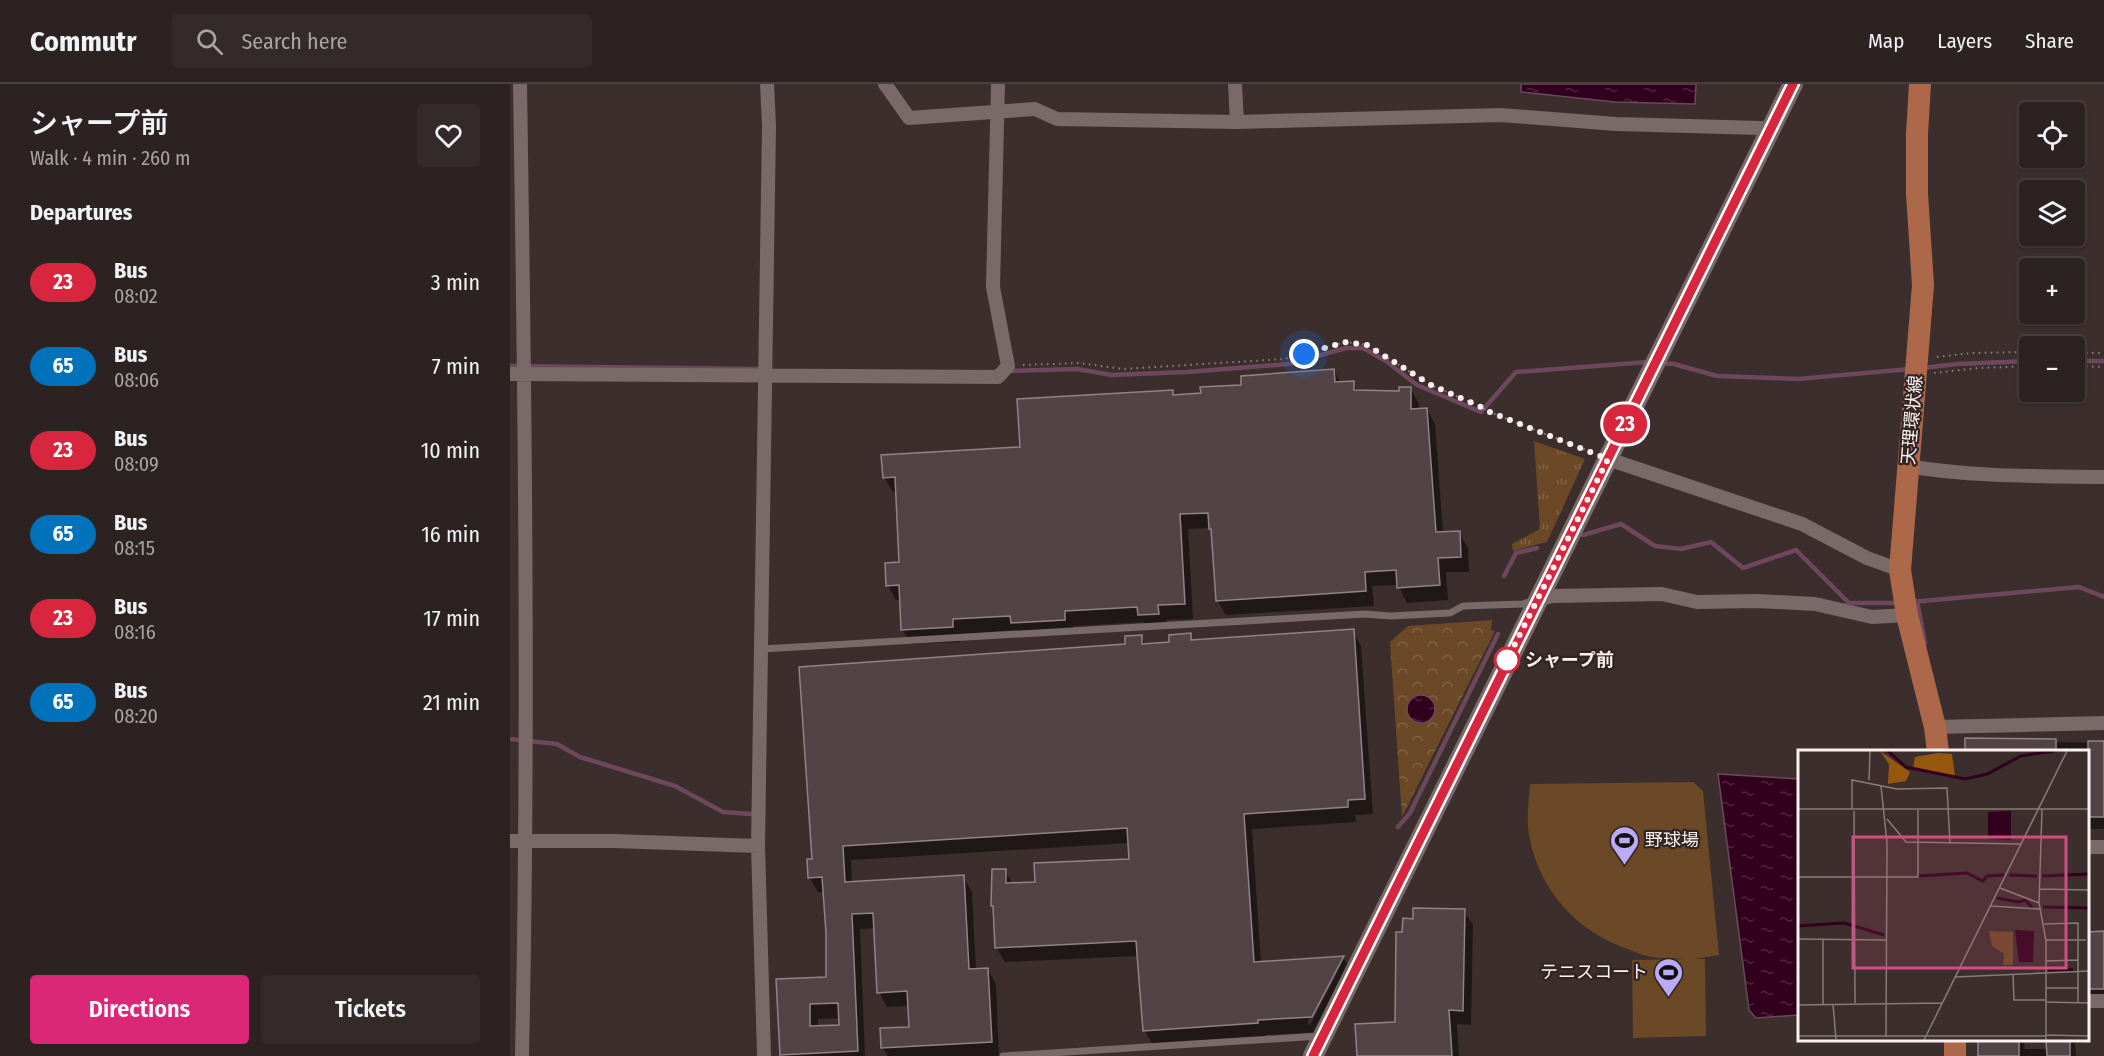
<!DOCTYPE html>
<html lang="en">
<head>
<meta charset="utf-8">
<style>
  :root { --surface:#2c2221; --page:#342a2a; --text:#f1f3f6; --muted:#a6a4a5; --line:#483f3f; --accent:#db2777 }
  body { margin:0; font-family:"Fira Sans Condensed","Noto Sans JP",sans-serif; background:var(--page); color:var(--text); height:100vh; display:flex; flex-direction:column; font-size:22px; white-space:nowrap }
  * { box-sizing:border-box; margin:0 }
  p { font-size:20px; color:var(--muted) }
  .icon { flex:none; width:33px; height:33px; fill:none; stroke:currentColor; stroke-width:2; stroke-linecap:round; stroke-linejoin:round }
  .map { position:relative; flex:1; overflow:hidden }
  .side { display:flex; flex-direction:column; background:var(--surface); width:510px }
  .side>* { flex:none }
  .badge { padding:0 12px; border-radius:20px; font-size:21px; line-height:39px }
  .fabs { position:absolute; left:1509px; top:18px; display:grid; gap:12px }
  .fabs a { display:grid; place-items:center; width:66px; height:66px; border-radius:6px; background:var(--surface); box-shadow:0 2px 4px #0004,0 0 0 2px var(--line); font-size:30px }
  .you { position:absolute; width:30px; height:30px; margin:-15px; border:4px solid #fff; border-radius:50%; background:#1a73e8; box-shadow:0 0 0 9px #1a73e833 }
  .map>.badge { position:absolute; translate:-50% -50%; box-shadow:0 0 0 3px #fff }
  h2 { padding:0 30px; font-size:22px; line-height:54px }
  .round { display:grid; place-items:center; flex:none; width:63px; height:63px; border-radius:6px; background:var(--page) }
  .summary { display:flex; align-items:center; justify-content:space-between; height:102px; padding:0 30px }
  h1 { font-size:28px; font-weight:600; line-height:45px }
  .cta { display:flex; gap:12px; margin-top:auto; padding:12px 30px }
  .cta a { flex:1; height:69px; border-radius:6px; background:var(--accent); color:#fff; font-size:24px; font-weight:600; line-height:69px; text-align:center }
  .cta a+a { background:var(--page); color:var(--text) }
  ul { padding:0; list-style:none }
  li { display:flex; align-items:center; gap:18px; height:84px; padding:0 30px }
  li div { flex:1 }
  li b { display:block; font-size:22px }
  li em { font-style:normal }
  li .badge { min-width:66px; font-weight:700; text-align:center }
  header { display:flex; align-items:center; gap:36px; box-sizing:border-box; height:84px; padding:0 30px; background:var(--surface); border-bottom:2px solid var(--line) }
  header strong { font-size:28px }
  nav { display:flex; gap:33px; margin-inline-start:auto; font-size:21px }
  .search { width:420px; height:54px; background:var(--page); display:flex; align-items:center; gap:15px; box-sizing:border-box; padding:0 21px; border-radius:6px; color:var(--muted); font-size:22px }
  main { display:flex; flex:1; min-height:0 }
  .map>svg:first-child { display:block }
  .grass { fill:url(#grass-tufts) }
  .park { fill:url(#park-crowns) }
  .garden { fill:#6b4826 }
  .water { fill:url(#water-ripples); stroke:#6d485c; stroke-width:1.5 }
  .shadow { fill:#0007; fill-rule:evenodd }
  .lines { fill:none; stroke-linecap:round; stroke-linejoin:round }
  .stream { stroke:#6d485c; stroke-width:4.5 }
  .building { fill:#514346; stroke:#938386; stroke-width:1.5; fill-rule:evenodd }
  .path { stroke:#8e8281; stroke-width:2; stroke-dasharray:1.5 4.5; stroke-linecap:butt }
  .lane { stroke:#796a68; stroke-width:7 }
  .street { stroke:#796a68; stroke-width:14 }
  .secondary { stroke:#796a68; stroke-width:20 }
  .primary { stroke:#ad6849; stroke-width:22 }
  .line-casing { stroke:#fff; stroke-width:14 }
  .line { stroke:#d7263d; stroke-width:9 }
  .walk { stroke:#faf1f0; stroke-width:6; stroke-dasharray:0 10.8 }
  .stop-dot { fill:#fff; stroke:#d7263d; stroke-width:3 }
  .labels { text-anchor:middle; dominant-baseline:central; stroke-width:4.5; stroke-linejoin:round; paint-order:stroke }
  .street-label { font-size:18px; fill:#faf1f0; stroke:#312423 }
  .stop-label { font-size:18px; font-weight:bold; fill:#faf1f0; stroke:#312423; text-anchor:start }
  .poi-label { font-size:18px; fill:#faf1f0; stroke:#312423; text-anchor:start }
  .inset-river { fill:none; stroke:#31001d; stroke-width:3 }
  .inset-road { fill:none; stroke:#877c7a; stroke-width:1.5 }
  .view { fill:#d04e80; fill-opacity:0.15; stroke:#d04e80; stroke-width:3 }
  .inset-edge { fill:none; stroke:#faf1f0; stroke-width:3 }
</style>
</head>
<body>
<header>
<strong>Commutr</strong>
<div class="search"><svg class="icon" aria-label="search" viewBox="0 0 24 24"><circle cx="10" cy="10" r="6"/><path d="M15 15l6 6"/></svg>Search here</div>
<nav><a>Map</a><a>Layers</a><a>Share</a></nav>
</header>
<main>
<section class="side">
<div class="summary"><div><h1>シャープ前</h1><p>Walk · 4 min · 260 m</p></div><a class="round"><svg class="icon" aria-label="heart" viewBox="0 0 24 24"><path d="M12 20l-8-8c-3-5 5-10 8-4 3-6 11-1 8 4z"/></svg></a></div>
<h2>Departures</h2>
<ul>
<li><span class="badge" style="background:#d7263d;color:#fff">23</span><div><b>Bus</b><p>08:02</p></div><em>3 min</em></li>
<li><span class="badge" style="background:#0072bc;color:#fff">65</span><div><b>Bus</b><p>08:06</p></div><em>7 min</em></li>
<li><span class="badge" style="background:#d7263d;color:#fff">23</span><div><b>Bus</b><p>08:09</p></div><em>10 min</em></li>
<li><span class="badge" style="background:#0072bc;color:#fff">65</span><div><b>Bus</b><p>08:15</p></div><em>16 min</em></li>
<li><span class="badge" style="background:#d7263d;color:#fff">23</span><div><b>Bus</b><p>08:16</p></div><em>17 min</em></li>
<li><span class="badge" style="background:#0072bc;color:#fff">65</span><div><b>Bus</b><p>08:20</p></div><em>21 min</em></li>
</ul>
<div class="cta"><a>Directions</a><a>Tickets</a></div>
</section>
<div class="map">
<svg width="1594" height="972" viewBox="0 0 1594 972">
  <defs>
    <pattern id="grass-tufts" width="24" height="20" patternUnits="userSpaceOnUse" patternTransform="scale(1.5)"><rect width="24" height="20" fill="#6b4826"/><path d="M3 7l-1-3M5 7V3M7 7l1-3M15 17l-1-3M17 17v-4M19 17l1-3" fill="none" stroke="#816346"/></pattern>
    <pattern id="park-crowns" width="20" height="18" patternUnits="userSpaceOnUse" patternTransform="scale(1.5)"><rect width="20" height="18" fill="#6b4826"/><path d="M2 6a3 3 0 1 1 6 0M12 15a3 3 0 1 1 6 0" fill="none" stroke="#816346"/></pattern>
    <pattern id="water-ripples" width="26" height="14" patternUnits="userSpaceOnUse" patternTransform="scale(1.5)"><rect width="26" height="14" fill="#31001d"/><path d="M2 4q2-2 4 0t4 0M15 11q2-2 4 0t4 0" fill="none" stroke="#50263e"/></pattern>
  </defs>
  <rect width="100%" height="100%" fill="#3b2e2c"/>
  <path class="grass" d="M1024,357L1075,375L1037,458L1003,467L1002,460L1030,445Z"/>
  <path class="park" d="M982,536L981,546L985,547L892,733L880,558L898,542Z"/>
  <path class="garden" d="M1183,698L1193,707L1209,871L1185,875H1195L1196,952L1123,954L1122,876L1174,875C1164,874 1153,875 1142,873C1135,872 1127,869 1120,866C1067,848 1029,807 1019,751C1016,735 1019,716 1020,700Z"/>
  <path class="water" d="M1011,0H1186L1185,20L1105,18L1011,8Z
    M897 625a14 14 0 1 1 28 0a14 14 0 1 1-28 0Z
    M1208,690L1289,695V931L1246,934L1239,926Z"/>
  <path class="shadow" d="M824,287L831,299L843,298L848,308L891,309L901,305L909,320V326L917,325L925,340L933,449H949L958,464L959,488H936L938,516L897,519L888,501L862,502L864,522L716,531L707,516L703,448L700,444L678,445L683,535L656,536V545L638,546L634,538L563,542V550L511,553L507,546L451,550V558L401,560L392,545L391,516H386L378,502L391,479L387,408H383L374,393L512,365L662,308L665,312L693,311Z
    M843,547L851,562L863,730L845,731L846,738L742,745L751,879L833,873L842,888L810,948L755,951L756,954L643,961L634,946L628,872L495,878L486,863L495,787L503,800H526L621,776L619,759L341,776L342,800L453,793L462,808L466,886L477,885L486,900L489,972H378L372,963L401,944L400,922L377,923L369,908L365,844L350,845L355,972H272L268,896L318,894L315,808H308L299,793L303,776L631,552L636,561L660,560L680,551L684,558ZM824,887H828L800,941L797,939ZM330,934V943H308V935Z
    M1456,656L1594,659V745H1578V668H1456Z
    M954,827L963,841L961,941L947,940L949,972H848L886,939L894,849L905,836Z
    M1578,849H1594V917H1578Z
    M1469,956H1513L1515,965H1538V956H1573V959H1565L1566,972H1469Z"/>
  <g class="lines">
    <path class="stream" d="M1564,277H1594
      M1150,279L1164,280L1207,292L1288,295L1400,285
      M0,282L253,285
      M1412,284L1447,280L1520,277
      M498,287L567,285L602,291L677,288L779,280L836,264H853L876,277L907,301L971,328L1006,288L1138,278
      M1073,451L1111,440L1145,462L1171,465L1201,458L1233,484L1286,466L1339,519H1390
      M994,492L1006,469L1027,464
      M1407,517L1415,559
      M1401,518L1569,503L1594,513
      M0,655L47,660L70,673L165,702L213,728L241,730
      M888,743L900,729L988,550"/>
  </g>
  <path class="building" d="M824,285L825,298L844,297V306L889,307V303H901V325L917,324L926,448L950,447L951,473L928,474L930,501L887,504L886,486L855,488L856,507L706,517L701,445H699L698,429L670,430L675,520L648,521L649,530L628,531L627,523L555,527V536L501,539L500,532L443,535V543L391,546L389,501L376,502L375,479L389,478L385,393L373,394L371,371L510,363L507,315L663,306V311L691,309L690,303L731,301V292Z
    M844,545L855,715L838,716V723L734,730L744,878L834,872L802,933L748,936V939L633,947L626,857L485,864L483,822H481L482,785H496V799L525,798L524,779L619,775L617,744L333,762L335,798L454,791L459,885L478,884L482,958L371,964L370,944L399,943L397,907L367,909L363,829L342,830L348,967L270,971L266,895L316,893V849L312,793L298,794L297,775H302L289,583L615,560V552L632,551V560L659,558V551L681,549V556ZM328,919L329,941L300,942V920Z
    M1455,654L1546,655V668H1455Z
    M1578,657H1594V733H1578Z
    M903,824L955,825L953,927L939,926L942,972H847L845,940L885,938L886,848H892L893,834L903,835Z
    M1594,847V905H1578V848Z
    M1468,956H1509V972H1468Z
    M1536,956H1560V972H1537Z"/>
  <g class="lines">
    <path class="path" d="M1564,269H1594
      M1427,273L1462,269L1520,268
      M513,281L569,279L613,285L774,275L836,258L857,261L921,301L969,322L982,329L1081,368
      M1564,282L1594,283
      M1424,289L1469,284L1520,282"/>
    <path class="lane" d="M250,565L855,530L880,532L940,529L953,522L1013,520L1024,516
      M493,972L810,952"/>
    <path class="street" d="M10,0C15,324 19,648 12,972
      M375,0L399,34L525,25L547,35L727,38L991,31L1106,40L1251,44L1259,48
      M725,0L727,38
      M0,290L488,293L498,282L483,203L488,0
      M1098,375L1292,440L1357,474L1390,486
      M1397,382C1462,393 1528,392 1594,393
      M1027,516L1042,512L1152,510L1187,518L1248,517L1305,520L1362,533L1397,531
      M1425,643L1594,639
      M0,757H103L248,762
      M1578,763H1594
      M1578,917H1594
      M254,972L248,762L259,41L257,0"/>
    <path class="secondary" d="M803,972L1283,0"/>
    <path class="primary" d="M1410,0L1407,50V110L1413,201L1390,486L1397,531L1425,643L1428,668
      M1445,956V972"/>
  </g>
  <g class="lines">
    <defs>
      <path id="line" d="M803,972L1283,0"/>
    </defs>
    <use href="#line" class="line-casing"/>
    <use href="#line" class="line"/>
    <path class="walk" d="M794,270L836,258L857,261L921,301L969,322L982,329L1098,375L996,578L997,576"/>
  </g>
  <defs>
    <symbol id="stadium-pin" viewBox="-11 -11 22 30"><path d="M0 17L-7.5 6A9.5 9.5 0 1 1 7.5 6Z" fill="#bbaaf6" stroke="#312423"/><path d="M0-5a6.5 5 0 1 0 0 10a6.5 5 0 1 0 0-10ZM-3.5-1.8h7v3.6h-7Z" fill="#111"/></symbol>
  </defs>
  <g fill-rule="evenodd">
    <use href="#stadium-pin" x="1098" y="740" width="33" height="45"/>
    <use href="#stadium-pin" x="1142" y="872" width="33" height="45"/>
  </g>
  <circle class="stop-dot" cx="997" cy="576" r="12"/>
  <g class="labels">
    <g class="street-label">
      <text transform="translate(1402 336) rotate(-85)">天理環状線</text>
    </g>
    <g class="stop-label">
      <text x="1015" y="576">シャープ前</text>
    </g>
    <g class="poi-label">
      <text x="1135" y="756">野球場</text>
      <text x="1138" y="888" text-anchor="end">テニスコート</text>
    </g>
  </g>
  <g transform="translate(1288 666)">
    <rect width="291" height="291" fill="#3b2e2c"/>
    <path d="M82,1L112,22L108,31L90,34L91,14ZM140,3L154,4L157,26L115,18L117,7Z" fill="#96570e"/>
    <path d="M191,181L215,182V215H205L206,204L194,196Z" fill="#6b4826"/>
    <path d="M213,61V90L190,89V62ZM217,180L236,181L235,212H221Z" fill="#31001d"/>
    <path class="inset-river" d="M90,1L108,17L167,29L189,24L223,6L256,1M211,125L239,126M120,126L169,123L185,131L189,126L206,125M244,126L291,124M199,148L220,152L227,150L234,157M245,157L291,158M0,176L46,173L86,185M250,220H275"/>
    <path class="inset-road" d="M71,30L72,1M83,36L89,93L88,287M0,59H291M54,59V30L99,39L149,38L152,93M244,59L241,153L248,191V290M56,61L57,253M89,69L108,92L223,94M0,127H120V60M202,138L241,153M242,139L291,140M193,156L242,159M246,174L280,173V252M0,189L88,190M25,190V255M248,190H288M248,211L280,210M215,224L216,250H247M157,227L291,221M248,238H281M247,252L291,253M35,254L38,289M0,255L144,253M248,285L291,286M0,286H248M126,290L269,1"/>
    <path class="view" d="M55,87H268V218H55Z"/>
    <rect width="291" height="291" class="inset-edge"/>
  </g>
</svg>
<div class="fabs">
<a><svg class="icon" aria-label="locate" viewBox="0 0 24 24"><circle cx="12" cy="12" r="6"/><path d="M12 2v4M12 18v4M2 12h4M18 12h4"/></svg></a>
<a><svg class="icon" aria-label="layers" viewBox="0 0 24 24"><path d="M12 4l9 5-9 5-9-5zM3 14l9 5 9-5"/></svg></a>
<a>+</a>
<a>−</a>
</div>
<div class="you" style="left:794px;top:270px"></div>
<b class="badge" style="left:1115px;top:340px;background:#d7263d;color:#fff">23</b>
</div>
</main>
</body>
</html>
